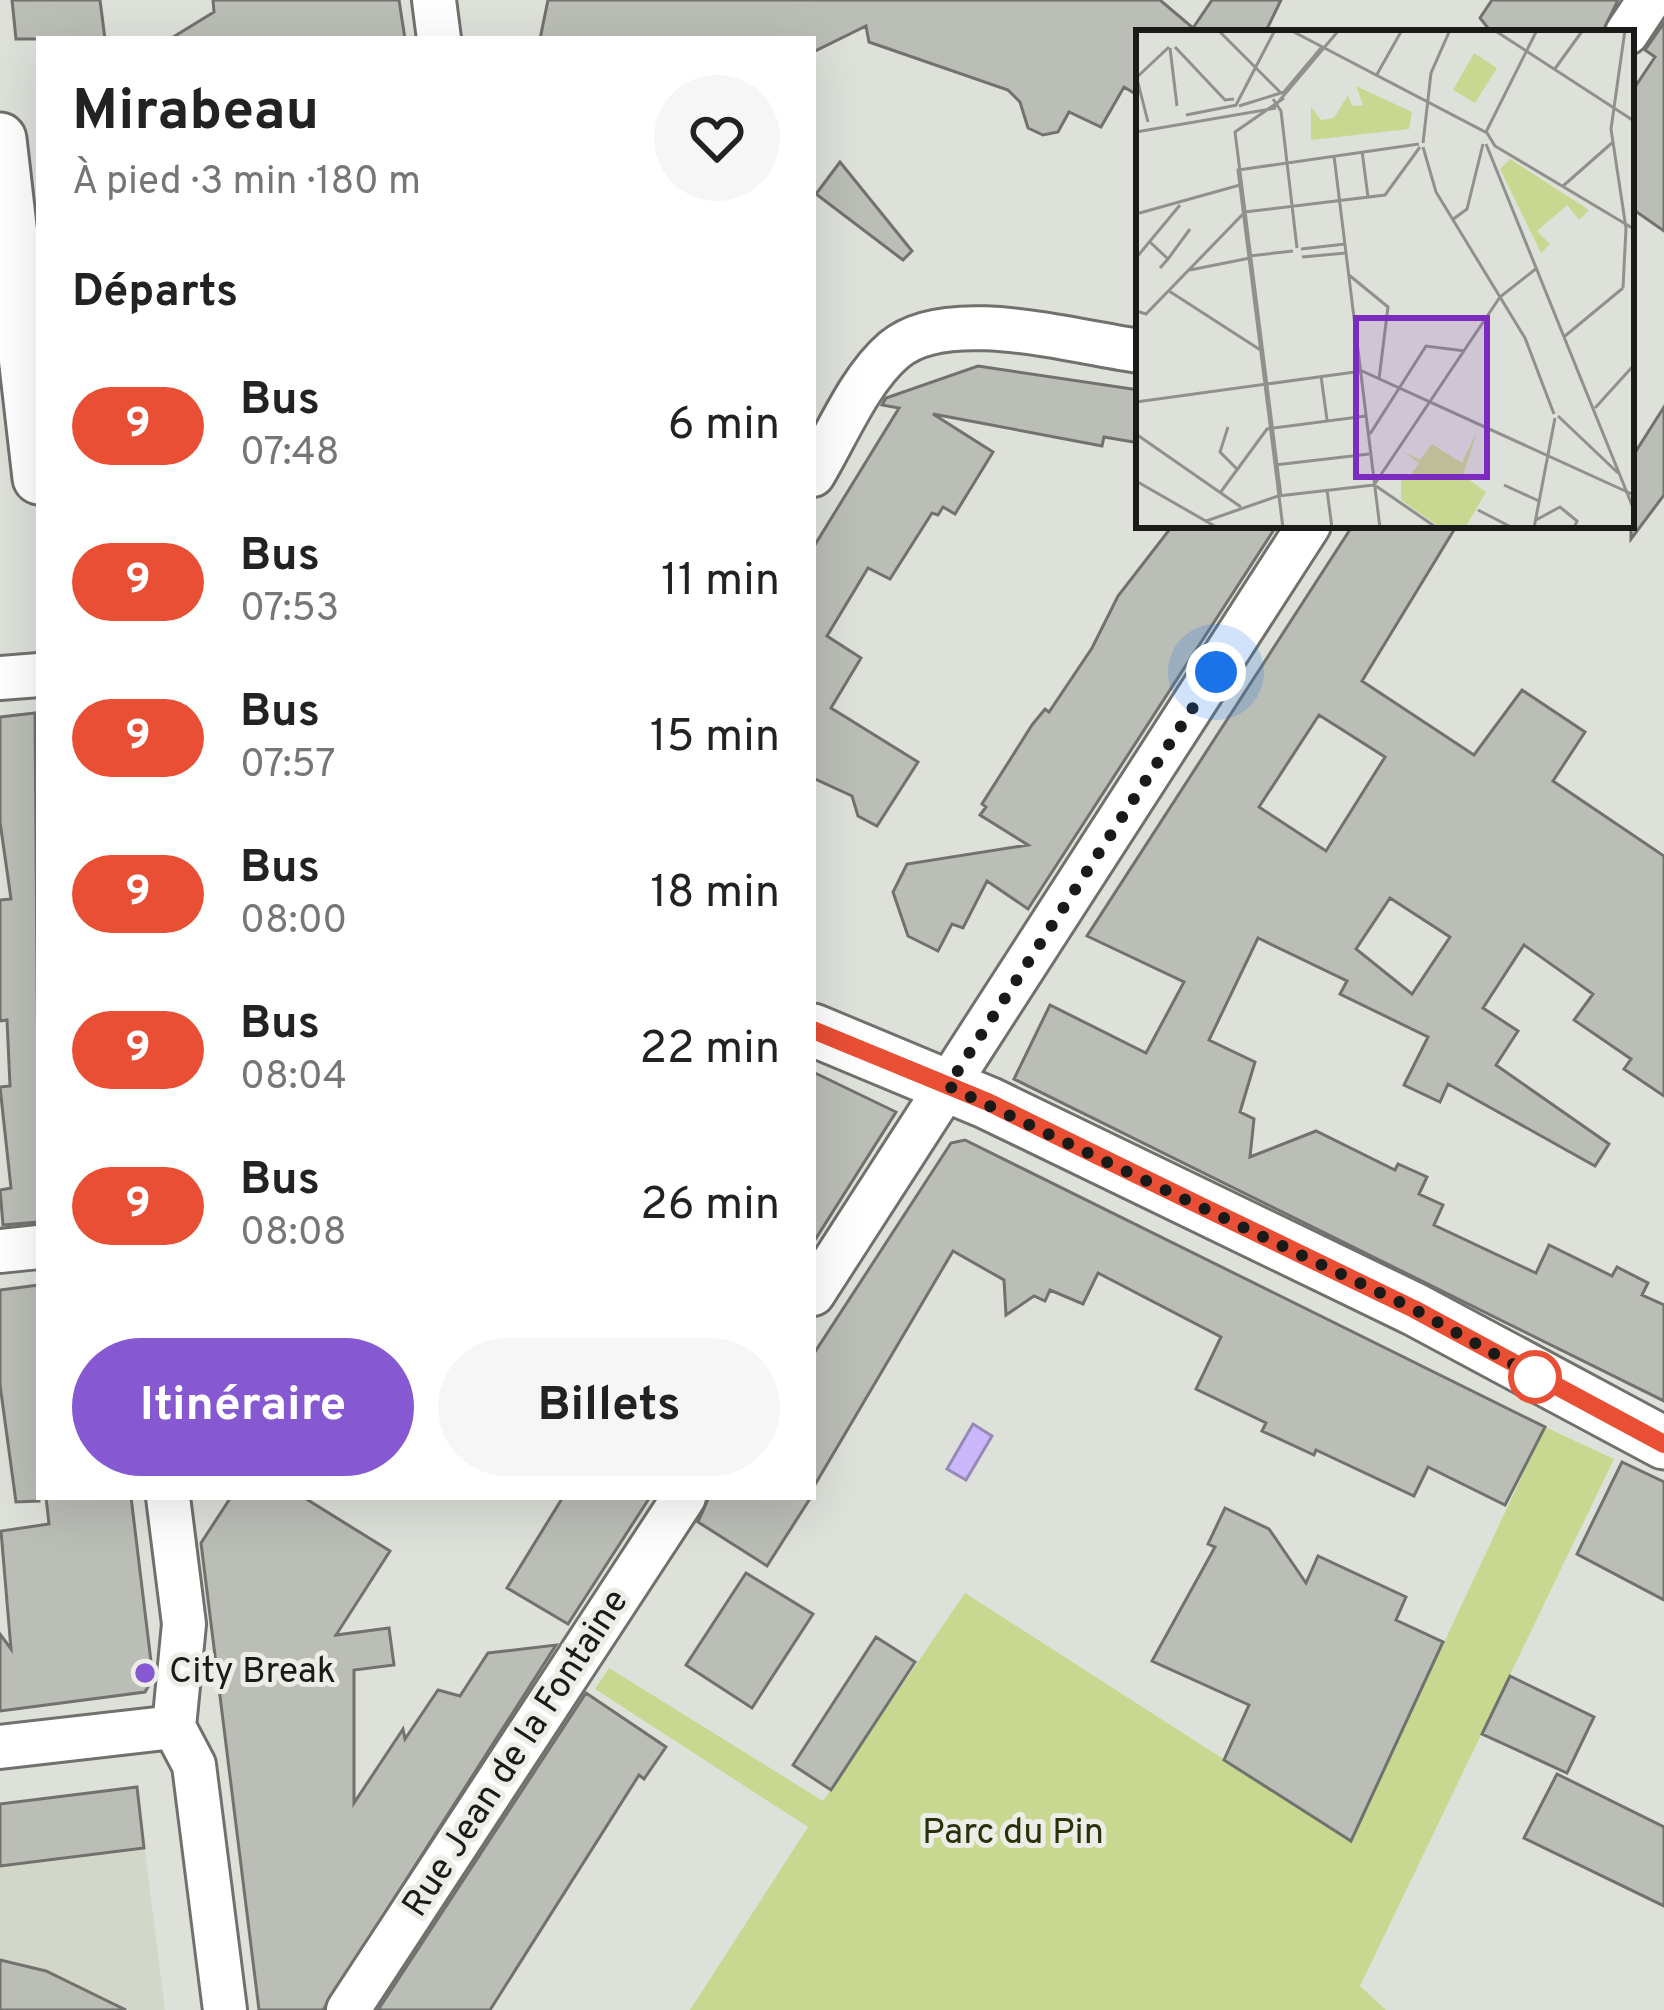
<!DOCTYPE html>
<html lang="fr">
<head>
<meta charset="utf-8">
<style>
  :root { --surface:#fff; --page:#f6f6f6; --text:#222; --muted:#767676; --accent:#8659d3 }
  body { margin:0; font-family:Overpass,sans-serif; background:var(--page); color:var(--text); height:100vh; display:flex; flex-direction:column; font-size:45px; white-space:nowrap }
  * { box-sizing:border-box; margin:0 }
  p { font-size:39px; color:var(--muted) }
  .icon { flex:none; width:66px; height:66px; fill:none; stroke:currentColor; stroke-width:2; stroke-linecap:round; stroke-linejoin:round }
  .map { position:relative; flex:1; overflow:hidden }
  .side { position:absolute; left:36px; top:36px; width:780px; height:1464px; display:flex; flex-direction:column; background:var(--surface); border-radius:0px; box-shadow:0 12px 48px #0002 }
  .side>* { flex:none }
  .badge { padding:0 24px; border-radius:39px; font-size:42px; line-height:78px }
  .you { position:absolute; width:60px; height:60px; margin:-30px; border:9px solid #fff; border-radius:50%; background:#1a73e8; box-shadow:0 0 0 18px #1a73e833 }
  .map>.badge { position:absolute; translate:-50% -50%; box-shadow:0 0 0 6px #fff }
  h2 { padding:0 36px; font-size:45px; line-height:108px }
  .round { display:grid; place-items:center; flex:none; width:126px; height:126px; border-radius:63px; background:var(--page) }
  .overview { display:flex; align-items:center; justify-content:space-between; height:204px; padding:0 36px }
  h1 { font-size:57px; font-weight:700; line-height:90px }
  .primary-button { display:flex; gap:24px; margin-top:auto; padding:24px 36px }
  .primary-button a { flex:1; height:138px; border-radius:72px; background:var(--accent); color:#fff; font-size:48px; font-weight:700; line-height:138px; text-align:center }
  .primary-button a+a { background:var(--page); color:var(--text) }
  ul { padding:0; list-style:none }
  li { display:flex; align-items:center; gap:36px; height:156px; padding:0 36px }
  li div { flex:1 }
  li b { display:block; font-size:45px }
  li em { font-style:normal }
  li .badge { min-width:132px; font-weight:700; text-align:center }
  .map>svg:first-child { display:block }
  .built { fill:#d3d7ca }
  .green { fill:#c9d891 }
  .water { fill:#cbb8fc; stroke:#9689b8; stroke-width:3 }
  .building { fill:#bbbdb7; stroke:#71726d; stroke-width:3; fill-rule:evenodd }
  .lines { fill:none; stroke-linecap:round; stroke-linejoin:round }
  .minor-casing { stroke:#70716c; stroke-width:48 }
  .tertiary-casing { stroke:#70716c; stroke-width:57 }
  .minor { stroke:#fff; stroke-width:42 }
  .tertiary { stroke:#fff; stroke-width:51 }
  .line-casing { stroke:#fff; stroke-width:27 }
  .line { stroke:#e94f35; stroke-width:18 }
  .walk { stroke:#1a1b19; stroke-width:12; stroke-dasharray:0 21.6 }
  .stop-dot { fill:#fff; stroke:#e94f35; stroke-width:6 }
  .poi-dot { fill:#8659d3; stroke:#ecede7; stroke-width:4.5 }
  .labels { text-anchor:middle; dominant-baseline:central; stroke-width:10; stroke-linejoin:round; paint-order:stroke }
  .poi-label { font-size:36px; fill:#1a1b19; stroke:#ecede7; text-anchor:start }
  .street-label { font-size:36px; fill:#1a1b19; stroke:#ecede7 }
  .park-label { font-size:36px; fill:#2a3008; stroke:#ecede7 }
  .inset-road { fill:none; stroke:#90918d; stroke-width:3 }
  .view { fill:#7b2cbf; fill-opacity:0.15; stroke:#7b2cbf; stroke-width:6 }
  .inset-edge { fill:none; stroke:#1a1b19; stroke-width:6 }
</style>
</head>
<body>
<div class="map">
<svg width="1664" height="2010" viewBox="0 0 1664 2010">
  <rect width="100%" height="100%" fill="#dee0da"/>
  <path class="built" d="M137,1787L165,2010H0V1804Z"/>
  <path class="green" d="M1545,1427L1614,1459L1360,1986L1386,2010H690L808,1827L595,1689L609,1668L823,1801L965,1593L1351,1841Z"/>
  <path class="water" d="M973,1424L992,1436L966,1480L947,1469Z"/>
  <path class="building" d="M12,0H100L105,39H16Z
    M213,0H399L405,39H170L214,12Z
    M548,0H1160L1193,28L1212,0H1281L1265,33H1139V96L1124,87L1101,127L1069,112L1058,132L1043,135L1028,128L1020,102L1008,90L869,42L866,26L813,52V39H540Z
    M1492,0H1618L1602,33H1492L1480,18Z
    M1664,23V231L1631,208V93L1655,57L1645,50Z
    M840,162L912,251L903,260L816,194Z
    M978,366L1139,390V443L1104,437L1102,446L933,414L993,452L955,514L943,507L938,515L932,513L890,579L868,568L827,636L861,658L831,708L918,762L877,826L858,816L852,796L813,778V548L899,408L882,405L886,398Z
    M1664,407V495L1631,539V459Z
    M1173,525H1277L1028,909L987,881L963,928L952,924L938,951L908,936L893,892L907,864L1028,845L980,815L986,807L982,804L1032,725L1045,709L1049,712L1092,648L1118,596Z
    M1353,525H1457L1362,681L1474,755L1522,690L1585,732L1553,781L1664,856V1096L1624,1069L1631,1059L1574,1020L1593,994L1524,945L1483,1008L1518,1031L1496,1065L1609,1144L1595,1166L1448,1084L1440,1102L1404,1085L1428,1037L1340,994L1347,981L1258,938L1209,1040L1255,1062L1240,1112L1254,1119L1250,1157L1316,1131L1395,1170L1398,1164L1427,1177L1419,1194L1443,1205L1434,1225L1536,1273L1549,1245L1612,1276L1617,1267L1648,1283L1642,1295L1664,1305V1401L1014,1079L1050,1005L1146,1053L1184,982L1087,936ZM1319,715L1385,757L1326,851L1259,807ZM1390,898L1450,937L1412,994L1356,949Z
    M35,713L39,1222L3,1225L0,1190L11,1188L0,1087L10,1086L7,1020L0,1021V900L11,899L0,822V717Z
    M813,1072L896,1112L813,1243Z
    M965,1140L1545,1427L1505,1505L1428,1467L1414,1496L1316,1450L1314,1455L1262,1431L1266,1423L1196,1389L1221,1337L1098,1273L1083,1304L1050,1290L1045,1301L1034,1296L1006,1315L1004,1280L953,1251L813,1488V1355L951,1143Z
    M39,1285V1501L16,1502L0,1385V1290Z
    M1622,1462L1664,1482V1600L1577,1554Z
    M46,1497H131L153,1678L145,1692L0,1711V1634L11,1649L1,1531L49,1524Z
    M231,1497H303L390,1551L336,1635L389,1628L394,1665L354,1670V1803L403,1729L405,1739L438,1690L460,1696L488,1653L556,1645L323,2010H259L201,1543Z
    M563,1497H650L568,1624L507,1588Z
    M709,1497H811L767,1566L698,1522Z
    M1225,1508L1269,1529L1306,1583L1318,1556L1406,1597L1396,1620L1443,1642L1351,1841L1224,1760L1249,1705L1152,1661L1215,1547L1208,1544Z
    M746,1573L813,1614L752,1708L686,1665Z
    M876,1637L915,1662L831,1790L793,1765Z
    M1510,1676L1594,1717L1567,1773L1482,1734Z
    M586,1693L666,1747L644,1779L639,1775L490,2010H378Z
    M1557,1774L1664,1827V1906L1524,1838Z
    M137,1787L144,1848L0,1866V1804Z
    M0,1960L46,1971L126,2010H0Z"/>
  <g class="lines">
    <defs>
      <path id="minor" d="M434,0L439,39
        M1627,33L1649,0
        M813,475C837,435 859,380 894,350C947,305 1074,342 1139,351
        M0,678L39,675
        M0,1251L39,1247
        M813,1294L1309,525
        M168,1497L184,1624L174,1727L194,1765L225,2010
        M0,1747L174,1727
        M348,2010L684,1497"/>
      <path id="tertiary" d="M0,139L39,478
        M813,1030L988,1103L1414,1309L1664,1443"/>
    </defs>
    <use href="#minor" class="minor-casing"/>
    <use href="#tertiary" class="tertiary-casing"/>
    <use href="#minor" class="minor"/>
    <use href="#tertiary" class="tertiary"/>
  </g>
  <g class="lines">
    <defs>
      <path id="line" d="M813,1030L988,1102L1201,1206L1414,1309L1664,1444"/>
    </defs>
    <use href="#line" class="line-casing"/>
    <use href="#line" class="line"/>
    <path class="walk" d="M1216,672L948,1086L1414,1309L1543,1381L1535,1377"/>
  </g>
  <circle class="stop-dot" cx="1535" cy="1377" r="24"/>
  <circle class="poi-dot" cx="145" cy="1673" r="12"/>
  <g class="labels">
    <g class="poi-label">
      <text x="169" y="1673">City Break</text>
    </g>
    <g class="street-label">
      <text transform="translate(517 1754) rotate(-57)">Rue Jean de la Fontaine</text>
    </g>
    <g class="park-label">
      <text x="1013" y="1834">Parc du Pin</text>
    </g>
  </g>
  <g transform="translate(1136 30)">
    <rect width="498" height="498" fill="#dee0da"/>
    <path d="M338,23L361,38L339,73L317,60ZM220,56L276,82L273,99L175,110V77L185,90L198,88L212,65L216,76L227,75ZM374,129L453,180L443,190L431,175L401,201L414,214L405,223L364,139ZM341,401L327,445L350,462L329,498H305L265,470V447L272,449L283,433L266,421L284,430L296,414L326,433Z" fill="#c9d891"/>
    <path class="inset-road" d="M82,0L146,64M154,0L351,103L359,116L498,199M358,0L498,91M39,17L89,70L98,69M34,18L41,76M418,40L447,0M0,45L12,92M240,46L266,0M0,48L33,17M137,69L145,81L161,218M100,75L139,0M103,76L148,62L185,18M138,77L203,0M50,85L101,75M0,102L140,78M350,102L401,0M287,113L295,43L314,0M350,114L498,480M287,117L300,162L389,308L418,384M226,121L232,167M198,126L244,498M427,156L477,112M0,184L104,155M316,190L331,179L347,114M14,212L32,229L24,238M165,219L209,214M113,226L157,221M166,227L210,223M0,228L44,175M32,229L54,199M54,240L114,228M213,245L252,277L243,349M487,258L490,198L475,99L489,0M33,261L126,321M0,281L10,284L109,182L249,165L284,117M429,306L487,258M185,346L191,390M0,372L226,341L498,465M459,378L498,335M422,386L482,443M92,397L84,422L101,439M0,404L105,477M234,404L290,316L329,321M139,435L233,424M0,451L82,498M238,455L364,267L401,238M368,455L403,471M240,456L301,498M191,460L196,498M84,463L131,399L230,386M145,466L99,102L148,68M342,480L377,498M400,490L424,477L441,491L438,498M70,491L142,466L238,455M147,498L102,140L283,114M398,498L419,388"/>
    <path class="view" d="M220,288H351V447H220Z"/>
    <rect width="498" height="498" class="inset-edge"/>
  </g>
</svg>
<div class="you" style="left:1216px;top:672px"></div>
<section class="side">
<div class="overview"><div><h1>Mirabeau</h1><p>À pied · 3 min · 180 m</p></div><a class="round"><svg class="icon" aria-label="heart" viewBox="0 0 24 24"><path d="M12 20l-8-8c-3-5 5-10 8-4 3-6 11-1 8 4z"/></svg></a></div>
<h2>Départs</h2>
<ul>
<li><span class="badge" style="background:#e94f35;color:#fff">9</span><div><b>Bus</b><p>07:48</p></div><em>6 min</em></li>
<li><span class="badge" style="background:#e94f35;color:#fff">9</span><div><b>Bus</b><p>07:53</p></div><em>11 min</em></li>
<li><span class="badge" style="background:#e94f35;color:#fff">9</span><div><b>Bus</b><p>07:57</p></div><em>15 min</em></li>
<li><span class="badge" style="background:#e94f35;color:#fff">9</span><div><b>Bus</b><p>08:00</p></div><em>18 min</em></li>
<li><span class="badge" style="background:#e94f35;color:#fff">9</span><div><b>Bus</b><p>08:04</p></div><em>22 min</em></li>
<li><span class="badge" style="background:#e94f35;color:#fff">9</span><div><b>Bus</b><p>08:08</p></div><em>26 min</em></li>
</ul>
<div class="primary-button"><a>Itinéraire</a><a>Billets</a></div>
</section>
</div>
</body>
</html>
